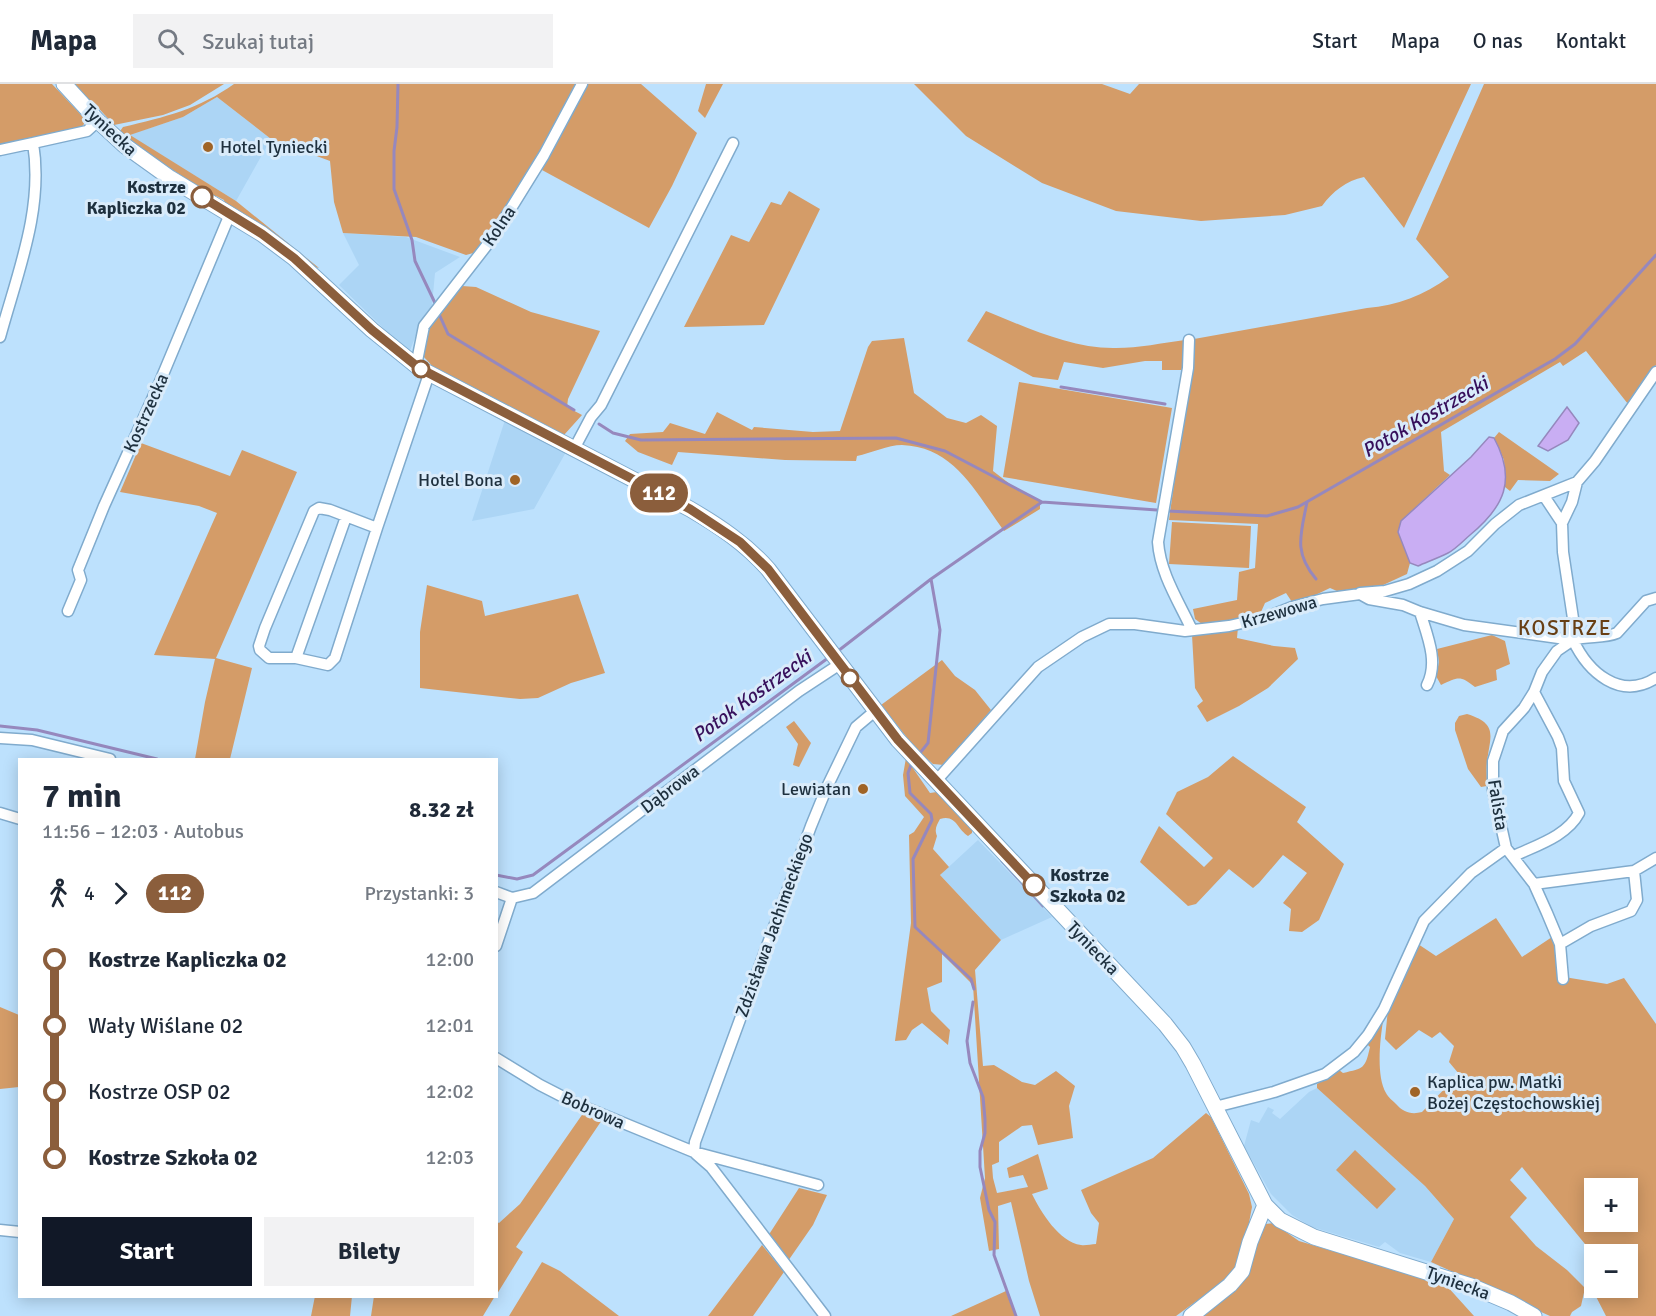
<!DOCTYPE html>
<html lang="pl">
<head>
<meta charset="utf-8">
<style>
  :root { --surface:#fff; --page:#f2f2f3; --text:#1f2937; --muted:#747a83; --line:#e0e1e3; --accent:#111827 }
  body { margin:0; font-family:Signika,sans-serif; background:var(--page); color:var(--text); height:100vh; display:flex; flex-direction:column; font-size:22px; white-space:nowrap }
  * { box-sizing:border-box; margin:0 }
  p { font-size:20px; color:var(--muted) }
  .icon { flex:none; width:33px; height:33px; fill:none; stroke:currentColor; stroke-width:2; stroke-linecap:round; stroke-linejoin:round }
  .map { position:relative; flex:1; overflow:hidden }
  .sheet { position:absolute; left:18px; top:674px; width:480px; height:540px; display:flex; flex-direction:column; background:var(--surface); border-radius:0px; box-shadow:0 3px 15px #0003 }
  .sheet>* { flex:none }
  .badge { padding:0 12px; border-radius:20px; font-size:21px; line-height:39px }
  .controls { position:absolute; left:1584px; top:1094px; display:grid; gap:12px }
  .controls a { display:grid; place-items:center; width:54px; height:54px; border-radius:0px; background:var(--surface); box-shadow:0 3px 15px #0003; font-size:30px }
  .map>.badge { position:absolute; translate:-50% -50%; box-shadow:0 0 0 3px #fff }
  .legs { display:flex; align-items:center; gap:9px; height:66px; padding:0 24px; font-size:20px }
  .legs p { margin-inline-start:auto }
  .summary { display:flex; align-items:center; justify-content:space-between; height:102px; padding:0 24px }
  h1 { font-size:33px; font-weight:700; line-height:45px }
  .action { display:flex; gap:12px; margin-top:auto; padding:12px 24px }
  .action a { flex:1; height:69px; border-radius:0px; background:var(--accent); color:#fff; font-size:24px; font-weight:700; line-height:69px; text-align:center }
  .action a+a { background:var(--page); color:var(--text) }
  ul { padding:0 24px; list-style:none }
  li { display:flex; align-items:center; gap:21px; height:66px; font-size:22px }
  li i { display:grid; place-items:center; width:9px; height:100%; margin:0 8px; background:currentColor }
  li i::after { content:''; width:15px; height:15px; margin:-8px; border:4px solid; border-radius:50%; background:var(--surface) }
  li p { margin-inline-start:auto }
  li:first-child i { background:linear-gradient(#0000 50%,currentColor 0) }
  li:last-child i { background:linear-gradient(currentColor 50%,#0000 0) }
  header { display:flex; align-items:center; gap:36px; box-sizing:border-box; height:84px; padding:0 30px; background:var(--surface); border-bottom:2px solid var(--line) }
  header strong { font-size:28px }
  nav { display:flex; gap:33px; margin-inline-start:auto; font-size:21px }
  .search { width:420px; height:54px; background:var(--page); display:flex; align-items:center; gap:15px; box-sizing:border-box; padding:0 21px; border-radius:0px; color:var(--muted); font-size:22px }
  .map>svg:first-child { display:block }
  .built { fill:#acd5f5 }
  .green { fill:#d49c68; fill-rule:evenodd }
  .water { fill:#c9aef3; stroke:#9688bd; stroke-width:1.5 }
  .lines { fill:none; stroke-linecap:round; stroke-linejoin:round }
  .stream { stroke:#9688bd; stroke-width:3 }
  .street-casing { stroke:#80abcd; stroke-width:13 }
  .secondary-casing { stroke:#80abcd; stroke-width:17 }
  .street { stroke:#fff; stroke-width:10 }
  .secondary { stroke:#fff; stroke-width:15 }
  .line-1-casing { stroke:#fff; stroke-width:14 }
  .line-1 { stroke:#8b5e3c; stroke-width:9 }
  .poi-dot { fill:#a06426; stroke:#d9ebfa; stroke-width:2 }
  .stop-1-dot { fill:#fff; stroke:#8b5e3c; stroke-width:3 }
  .labels { text-anchor:middle; dominant-baseline:central; stroke-width:6; stroke-linejoin:round; paint-order:stroke }
  .street-label { font-size:18px; fill:#1e303e; stroke:#d9ebfa }
  .poi-label { font-size:18px; fill:#1e303e; stroke:#d9ebfa; text-anchor:start }
  .stop-label { font-size:18px; font-weight:bold; fill:#1e303e; stroke:#d9ebfa; text-anchor:end }
  .water-label { font-size:20px; font-style:italic; fill:#37105b; stroke:#d9ebfa }
  .quarter-label { font-size:21px; letter-spacing:1.5px; fill:#683f14; stroke:#d9ebfa }
</style>
</head>
<body>
<header>
<strong>Mapa</strong>
<div class="search"><svg class="icon" aria-label="search" viewBox="0 0 24 24"><circle cx="10" cy="10" r="6"/><path d="M15 15l6 6"/></svg>Szukaj tutaj</div>
<nav><a>Start</a><a>Mapa</a><a>O nas</a><a>Kontakt</a></nav>
</header>
<div class="map">
<svg width="1656" height="1232" viewBox="0 0 1656 1232">
  <rect width="100%" height="100%" fill="#bde1fd"/>
  <path class="built" d="M217,13L271,55L236,117L129,51L183,33Z
    M343,149L406,153L460,173L435,189L432,221L423,233L409,269L339,201L359,181Z
    M505,336L566,368L534,425L472,437Z
    M978,756L1052,833L1001,856L975,828L940,791Z
    M1317,1004L1425,1102L1454,1135L1431,1178L1400,1169L1385,1158L1379,1163L1312,1143L1292,1131L1271,1110L1244,1062L1251,1036L1259,1039L1268,1023L1274,1026L1272,1029L1280,1035L1309,1008Z"/>
  <path class="green" d="M0,0H52L85,35L84,40L82,43L0,60Z
    M72,0H224L190,21L163,31L114,41L92,17L89,19Z
    M234,0H577C550,59 513,114 477,168L466,171L416,153L343,149L334,118L330,77L271,55L217,13L183,33L130,51L236,117L319,184L311,182L225,121L224,116L216,112L214,113L118,50L123,43C165,33 199,25 234,0Z
    M585,0H641L697,49L672,102L649,144L542,86Z
    M706,0H723L705,34L698,27Z
    M914,0H1102L1130,10L1139,0H1471L1404,144L1364,93C1346,97 1333,107 1322,122L1285,131L1201,137L1116,127L1042,99L966,52Z
    M1484,0H1656V281L1628,320L1586,267L1563,282L1560,278L1441,348L1444,387L1450,391L1401,437L1398,448L1410,479L1407,490L1381,502L1337,507L1330,504L1307,515L1292,518L1286,509L1265,519L1261,528L1249,533L1202,540L1195,535L1193,525L1237,516L1239,488L1255,484L1258,440L1169,436L1194,255L1367,224C1397,222 1424,211 1449,193L1416,155Z
    M789,107L820,125L764,241L684,243L731,151L749,158L771,118L781,121Z
    M462,202L476,203L531,228L600,247L568,315L567,323L582,331L564,351L437,287L422,271L426,248L455,206Z
    M986,227C1026,243 1071,265 1116,264C1139,264 1162,259 1185,256L1183,286H1162V277H1145L1103,284L1064,278L1058,296L1033,293L967,257Z
    M904,254L914,309L947,334L966,339L981,331L997,342L993,387L1019,407L1040,416V425L1004,447C976,409 955,363 902,361C888,361 871,369 857,372L856,377L785,376L678,368L672,381L638,368L625,357L630,350L663,348L670,339L705,350L717,328L752,346L754,343L813,348L840,347L868,263L872,257Z
    M1019,298L1172,324L1156,419L1003,393Z
    M1499,348L1559,390L1550,397L1518,396L1510,407L1505,403L1504,376L1494,354Z
    M141,359L230,392L242,366L297,388L216,574L252,584L230,675H195L205,618L215,575L154,571L217,429L199,422L120,408Z
    M1172,438L1251,442L1249,484L1169,480Z
    M427,501L482,517L485,532L578,510L605,589L571,599L538,614L520,615L420,604V548Z
    M1238,543L1237,554L1274,562L1295,564L1298,575L1268,604L1239,622L1207,638L1197,622L1203,617L1195,604L1192,551Z
    M1492,551L1505,557L1510,580L1496,586L1497,596L1475,603C1460,591 1458,593 1441,601L1436,592L1439,578L1437,565Z
    M942,576L955,592L975,606L991,626L944,681L933,680L916,665L881,621Z
    M1467,630C1499,640 1490,652 1487,678C1486,686 1487,694 1487,702L1481,703L1468,685L1455,646V639L1459,632Z
    M794,637L811,659L799,683L793,681L798,660L786,643Z
    M1233,672L1306,723L1297,738L1344,780L1319,836L1302,848L1289,847L1291,825L1283,819L1307,789L1283,771L1259,799L1253,804L1229,785L1196,820L1188,822L1140,778L1159,742L1204,783L1213,774L1166,730L1177,708L1208,693Z
    M906,674L930,709L937,708L972,745V749L968,752C957,745 956,730 940,735C937,741 934,745 937,752L933,765L949,783L940,791L1001,856L975,886L983,982L994,981L1022,998L1035,1001L1056,987L1075,1002L1069,1022L1073,1054L1038,1061L1032,1041L1022,1042L999,1058V1078L992,1081L993,1094L997,1109L1028,1103L1023,1091L1009,1094L1007,1084L1038,1070L1048,1105L1032,1110C1041,1128 1059,1158 1081,1161C1085,1162 1091,1160 1096,1160L1099,1139L1091,1129L1081,1106L1153,1074L1206,1029L1211,1033L1249,1110L1252,1123L1246,1155L1236,1184L1224,1197L1176,1232H1040L1029,1197L1011,1118L998,1122L999,1165L989,1167L980,1114L985,1094L973,901L942,870V898L927,904L931,927L950,946L948,961L922,939L912,946L906,956L895,957L911,839L909,751L914,748L924,733L905,712L903,691Z
    M1496,834L1522,873L1552,853L1555,859L1558,892L1607,900L1624,894L1656,940V1232H1606L1589,1199L1594,1192V1203H1628V1170L1594,1171L1522,1083L1510,1096L1527,1114L1510,1133L1536,1162L1567,1186L1585,1204L1581,1222L1572,1228L1570,1232H1550L1431,1178L1454,1135L1425,1102L1317,1004V1000L1339,986L1343,989C1364,984 1365,985 1370,963L1367,960L1383,937C1380,956 1376,992 1386,1009C1388,1013 1393,1017 1396,1020C1403,1028 1411,1031 1422,1028L1459,990L1449,978L1454,962L1440,948L1432,954L1419,946L1396,966L1385,955L1388,925L1418,860L1436,872ZM1594,1104H1628V1137H1594Z
    M0,923L19,931V1003L0,1005Z
    M584,1028L602,1036L516,1163L523,1168L497,1210V1138L499,1139L520,1120Z
    M1355,1066L1396,1105L1377,1125L1336,1086Z
    M799,1104L827,1111L813,1141L788,1177L768,1152Z
    M1273,1139L1299,1157L1446,1201L1474,1232H1199L1229,1210L1259,1149L1266,1140Z
    M762,1161L784,1188L753,1232H708Z
    M542,1178L560,1187L619,1232H509Z
    M1006,1207L1015,1232H951Z
    M315,1212H352L350,1232H311Z
    M374,1212H495L483,1232H371Z"/>
  <path class="water" d="M1567,323L1579,339L1568,356L1548,367L1538,362Z
    M1489,353L1494,354C1517,396 1504,423 1470,451C1463,457 1456,465 1448,469C1438,474 1427,478 1418,482L1410,479L1398,448L1401,437L1471,373Z"/>
  <g class="lines">
    <path class="stream" d="M398,0L397,43L394,67V105L412,156L415,177L435,219
      M439,230L448,250L574,326
      M1061,303L1165,320
      M599,340L613,349L641,356L896,354L945,367L1042,418
      M1307,418C1301,450 1293,468 1316,495
      M1168,427L1267,432L1298,423L1555,275L1575,260L1656,171
      M838,567L931,495L1042,418L1157,426
      M0,642L37,646L157,675
      M920,669L928,659L940,546L931,495
      M911,681L908,689L910,709L931,730L932,736L913,775L915,843L971,895L974,905
      M1002,777L1043,822
      M496,791L517,795L533,791L828,574
      M973,918L967,957L970,979L983,1013L985,1035V1049L980,1067V1083L989,1126L995,1138L994,1171L1016,1232"/>
    <defs>
      <path id="street" d="M0,66L33,59
        M0,253C17,190 44,125 33,59L87,47L98,37
        M1189,256L1188,284L1158,458C1160,489 1179,518 1192,546
        M416,282L424,242L487,161L505,134L544,71L582,0
        M574,365L591,333L601,321L733,59
        M1544,412L1562,439
        M377,444L335,574L328,581L296,574H269L260,566L259,562L265,544L314,427L319,424L330,426L377,444L429,290
        M1360,509L1385,507L1409,500L1437,487L1468,467L1495,440L1519,421L1577,398
        M68,527L81,496L78,486L104,422L159,300L230,130
        M1420,528C1427,551 1439,578 1427,601
        M1573,556C1588,551 1603,555 1617,549L1646,517L1656,514
        M296,574L346,433
        M0,654L32,656L110,675
        M936,697L1038,583L1082,553L1109,540H1135L1185,547L1229,542L1264,534L1292,523L1323,515L1360,510L1369,515L1403,521L1420,528L1464,541L1573,556C1588,588 1620,617 1656,594
        M0,729L20,735
        M1514,772C1537,761 1567,752 1579,729L1564,697L1562,664L1558,653L1534,608
        M1534,800L1634,787L1656,774
        M496,808L512,814L533,809L799,607L840,580
        M1560,860L1591,842L1631,827L1637,816L1634,787
        M496,862L512,814
        M1563,895L1560,860L1547,829L1534,800L1506,764L1493,706V677L1503,647L1524,624L1534,608L1542,588L1557,567L1573,556L1574,541L1563,468L1562,439L1572,418L1577,398L1595,377L1656,288
        M496,974L540,1001L577,1020L694,1068L818,1101
        M1215,1023L1274,1008L1325,990L1354,968L1368,951L1384,925L1424,837L1471,789L1506,764
        M694,1068L695,1058L811,742L827,703L856,643L875,627
        M696,1070L711,1083L825,1232
        M0,1146L20,1148"/>
      <path id="secondary" d="M64,0L98,37L124,61L170,94L262,150L294,174L372,246L419,284L690,425C719,442 746,460 768,485L898,656L1165,940L1183,963L1193,980L1265,1121L1280,1136L1314,1153L1471,1202L1511,1219L1534,1232
        M1191,1232L1230,1201L1242,1187L1250,1158L1265,1121"/>
    </defs>
    <use href="#street" class="street-casing"/>
    <use href="#secondary" class="secondary-casing"/>
    <use href="#street" class="street"/>
    <use href="#secondary" class="secondary"/>
  </g>
  <g class="lines">
    <defs>
      <path id="line-1" d="M202,113L262,150L294,174L372,246L419,284L690,425L740,458L768,485L898,656L1034,801"/>
    </defs>
    <use href="#line-1" class="line-1-casing"/>
    <use href="#line-1" class="line-1"/>
  </g>
  <g class="poi-dot">
    <circle cx="208" cy="63" r="6"/>
    <circle cx="515" cy="396" r="6"/>
    <circle cx="863" cy="705" r="6"/>
    <circle cx="1415" cy="1008" r="6"/>
  </g>
  <g class="stop-1-dot">
    <circle cx="202" cy="113" r="10"/>
    <circle cx="421" cy="285" r="8"/>
    <circle cx="850" cy="594" r="8"/>
    <circle cx="1034" cy="801" r="10"/>
  </g>
  <g class="labels">
    <g class="street-label">
      <text transform="translate(110 46) rotate(43)">Tyniecka</text>
      <text transform="translate(499 142) rotate(-56)">Kolna</text>
      <text transform="translate(146 329) rotate(-66)">Kostrzecka</text>
      <text transform="translate(1279 528) rotate(-16)">Krzewowa</text>
      <text transform="translate(670 705) rotate(-37)">Dąbrowa</text>
      <text transform="translate(1498 721) rotate(81)">Falista</text>
      <text transform="translate(774 841) rotate(-70)">Zdzisława Jachimeckiego</text>
      <text transform="translate(1093 864) rotate(46)">Tyniecka</text>
      <text transform="translate(593 1026) rotate(24)">Bobrowa</text>
      <text transform="translate(1458 1199) rotate(20)">Tyniecka</text>
    </g>
    <g class="poi-label">
      <text x="220" y="63">Hotel Tyniecki</text>
      <text x="503" y="396" text-anchor="end">Hotel Bona</text>
      <text x="851" y="705" text-anchor="end">Lewiatan</text>
      <text x="1427" y="998">Kaplica pw. Matki<tspan x="1427" dy="21">Bożej Częstochowskiej</tspan></text>
    </g>
    <g class="stop-label">
      <text x="186" y="103">Kostrze<tspan x="186" dy="21">Kapliczka 02</tspan></text>
      <text x="1050" y="791" text-anchor="start">Kostrze<tspan x="1050" dy="21">Szkoła 02</tspan></text>
    </g>
    <g class="water-label">
      <text transform="translate(1425 333) rotate(-30)">Potok Kostrzecki</text>
      <text transform="translate(752 612) rotate(-36)">Potok Kostrzecki</text>
    </g>
    <g class="quarter-label">
      <text x="1565" y="544">KOSTRZE</text>
    </g>
  </g>
</svg>
<div class="controls">
<a>+</a>
<a>−</a>
</div>
<b class="badge" style="left:659px;top:409px;background:#8b5e3c;color:#fff">112</b>
<section class="sheet">
<div class="summary"><div><h1>7 min</h1><p>11:56 – 12:03 · Autobus</p></div><b>8.32 zł</b></div>
<div class="legs"><svg class="icon" aria-label="walk" viewBox="0 0 24 24"><circle cx="13" cy="4" r="2"/><path d="M13 8l-2 6 4 7M11 14l-3 7M7 12l3-4h3l4 4"/></svg>4<svg class="icon" aria-label="forward" viewBox="0 0 24 24"><path d="M9 5l7 7-7 7"/></svg><b class="badge" style="background:#8b5e3c;color:#fff">112</b><p>Przystanki: 3</p></div>
<ul>
<li><i style="color:#8b5e3c"></i><b>Kostrze Kapliczka 02</b><p>12:00</p></li>
<li><i style="color:#8b5e3c"></i><span>Wały Wiślane 02</span><p>12:01</p></li>
<li><i style="color:#8b5e3c"></i><span>Kostrze OSP 02</span><p>12:02</p></li>
<li><i style="color:#8b5e3c"></i><b>Kostrze Szkoła 02</b><p>12:03</p></li>
</ul>
<div class="action"><a>Start</a><a>Bilety</a></div>
</section>
</div>
</body>
</html>
